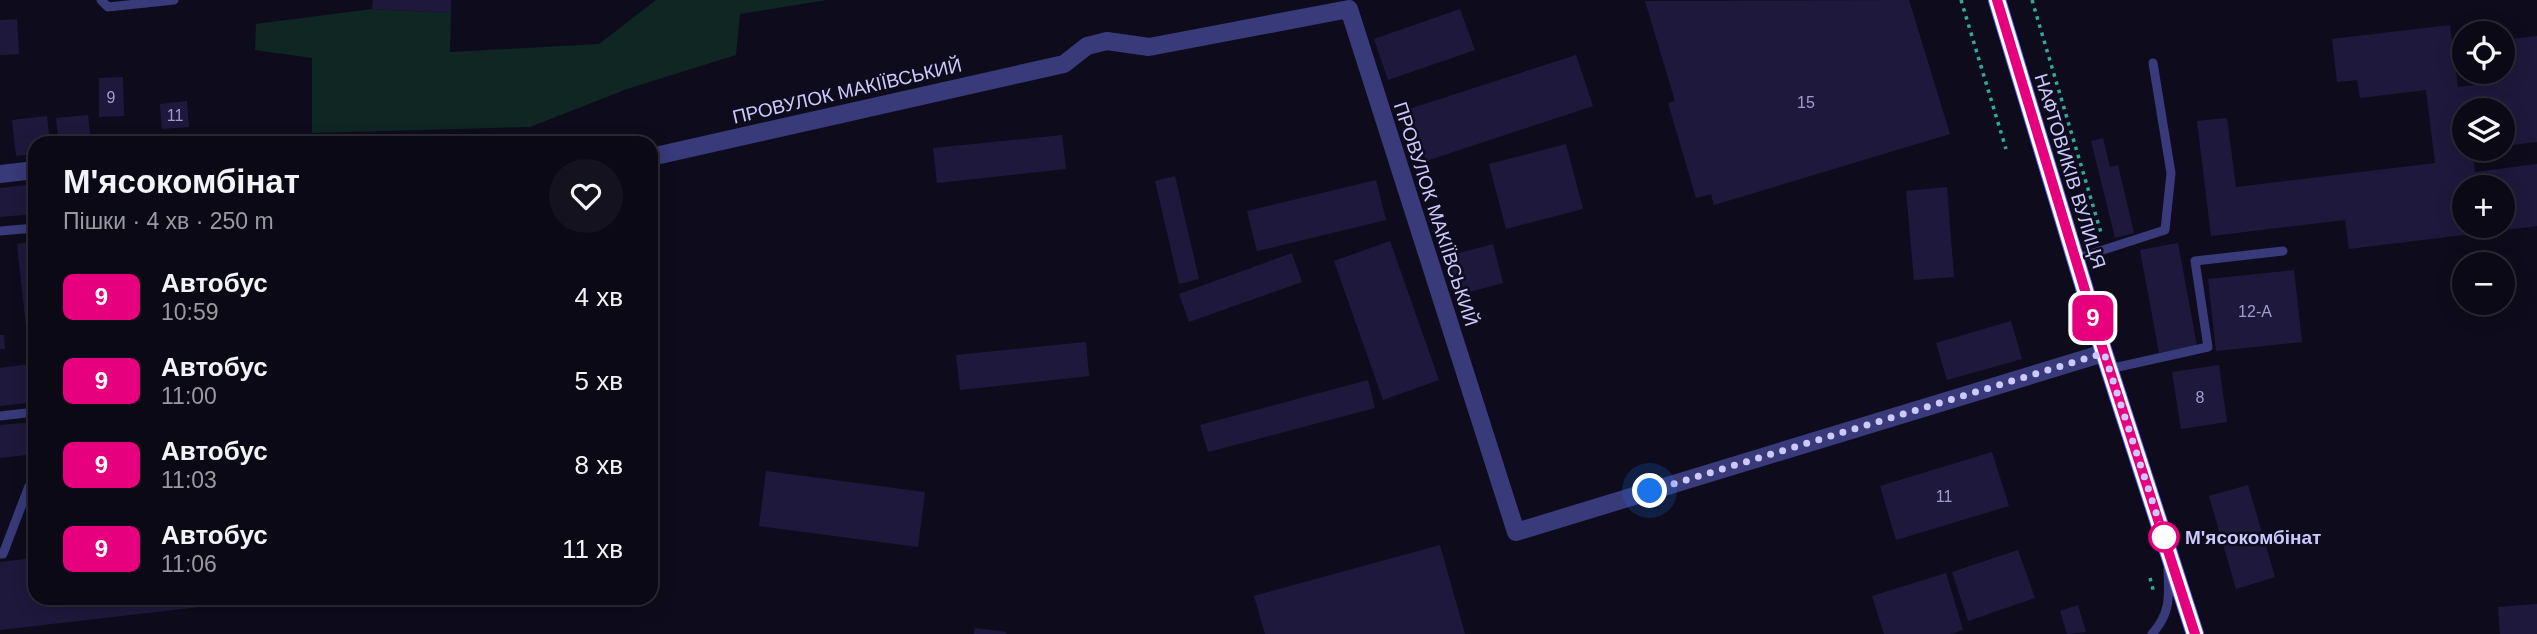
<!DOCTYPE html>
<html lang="uk">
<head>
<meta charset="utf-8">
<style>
  :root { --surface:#0a0915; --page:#13121e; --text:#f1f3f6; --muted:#999aa0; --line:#2a2a34 }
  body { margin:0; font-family:Arial,sans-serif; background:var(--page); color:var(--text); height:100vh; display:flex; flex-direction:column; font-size:26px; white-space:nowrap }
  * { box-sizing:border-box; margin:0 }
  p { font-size:23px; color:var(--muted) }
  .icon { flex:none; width:38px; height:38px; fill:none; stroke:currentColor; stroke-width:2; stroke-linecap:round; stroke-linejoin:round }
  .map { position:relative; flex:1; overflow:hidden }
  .sheet { position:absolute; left:28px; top:136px; width:630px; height:469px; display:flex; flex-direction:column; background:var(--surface); border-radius:21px; box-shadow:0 4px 18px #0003,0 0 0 2px var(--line) }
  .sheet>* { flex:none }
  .badge { padding:0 14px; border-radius:10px; font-size:24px; line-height:46px }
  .controls { position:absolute; left:2452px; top:21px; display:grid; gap:14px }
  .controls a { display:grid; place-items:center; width:63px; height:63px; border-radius:50%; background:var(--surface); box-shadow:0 4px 18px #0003,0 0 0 2px var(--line); font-size:35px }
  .you { position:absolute; width:35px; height:35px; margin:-18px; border:5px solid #fff; border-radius:50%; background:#1a73e8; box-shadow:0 0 0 10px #1a73e833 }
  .map>.badge { position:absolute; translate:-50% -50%; box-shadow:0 0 0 4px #fff }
  .round { display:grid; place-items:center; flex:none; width:74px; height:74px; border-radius:37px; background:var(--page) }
  .headline { display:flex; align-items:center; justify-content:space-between; height:119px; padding:0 35px }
  h1 { font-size:33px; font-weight:700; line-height:52px }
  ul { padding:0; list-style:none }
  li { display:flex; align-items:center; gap:21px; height:84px; padding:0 35px }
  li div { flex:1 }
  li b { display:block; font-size:26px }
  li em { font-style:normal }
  li .badge { min-width:77px; font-weight:700; text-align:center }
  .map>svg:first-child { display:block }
  .green { fill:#0f2623 }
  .building { fill:#1e193c; fill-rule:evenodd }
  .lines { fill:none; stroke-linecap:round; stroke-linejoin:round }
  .path { stroke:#30a99b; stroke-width:3.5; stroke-dasharray:3.5 5; stroke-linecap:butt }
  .lane { stroke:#383a7a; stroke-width:9 }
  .street { stroke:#383a7a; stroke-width:18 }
  .secondary { stroke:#6368fa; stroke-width:18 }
  .line-casing { stroke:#fff; stroke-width:16 }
  .line { stroke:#e6007e; stroke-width:10 }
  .walk { stroke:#cbc9fd; stroke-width:7; stroke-dasharray:0 12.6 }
  .stop-dot { fill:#fff; stroke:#e6007e; stroke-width:3.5 }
  .labels { text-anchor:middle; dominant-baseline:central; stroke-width:5; stroke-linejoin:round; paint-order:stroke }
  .number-label { font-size:16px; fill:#a09dcd }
  .street-label { font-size:19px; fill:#cbc9fd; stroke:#0e0c1c }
  .stop-label { font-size:19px; font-weight:bold; fill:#cbc9fd; stroke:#0e0c1c; text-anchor:start }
</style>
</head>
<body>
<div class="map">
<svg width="2537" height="634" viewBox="0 0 2537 634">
  <rect width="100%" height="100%" fill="#0e0c1c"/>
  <path class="green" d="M656,0H826L740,14L736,55L627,89L530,127L312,133V58L255,50L256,24L372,9L451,13L450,52L599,44Z"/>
  <path class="building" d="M373,0H451V13L372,9Z
    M1909,0L1950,134L1714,205L1711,194L1696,198L1668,103L1675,101L1645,1Z
    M1460,9L1475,50L1388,80L1374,39Z
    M17,19L19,54L0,55V20Z
    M2450,25L2458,87L2493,83L2492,72H2502V40L2537,36V142L2504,146L2502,110H2464V149H2472L2475,172L2537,164V226L2349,249L2345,220L2211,236L2197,121L2227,118L2236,187L2435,163L2426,90L2360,98L2357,80L2337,82L2332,39ZM2464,187H2502V226H2464Z
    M1576,55L1593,106L1426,161L1409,109Z
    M123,77L124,116L99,117V78Z
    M187,101L189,127L162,129L160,104Z
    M88,115L91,144H59L56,118Z
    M47,116L50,144H35V154L16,156L12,120Z
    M1062,135L1066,169L937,183L933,148Z
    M2103,138L2110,167L2118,165L2134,233L2115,238L2091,141Z
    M1566,144L1583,209L1506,229L1489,164Z
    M1175,176L1199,279L1179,284L1155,181Z
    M1376,180L1386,220L1257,251L1247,211Z
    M35,184V214L0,217V188Z
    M1947,187L1954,277L1914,280L1906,191Z
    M35,241V375H32L35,402L0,406V368L30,364L17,244Z
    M1390,241L1439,380L1383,400L1334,261Z
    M2178,243L2197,346L2159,353L2140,250Z
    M1493,244L1503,283L1458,295L1448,256Z
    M1292,253L1302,282L1189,322L1179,294Z
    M2294,270L2302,342L2216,351L2208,279Z
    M2011,321L2022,359L1947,380L1936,343Z
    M0,335H4L5,349H0Z
    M1086,342L1089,376L960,390L956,355Z
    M2219,365L2227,422L2181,429L2172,372Z
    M1368,380L1375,408L1208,452L1200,425Z
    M35,422V454L0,458V425Z
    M1992,452L2009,506L1896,540L1880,486Z
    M766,471L925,492L918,547L759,526Z
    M2248,485L2275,577L2236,589L2209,496Z
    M1440,545L1465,634H1265L1254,596Z
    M2018,550L2035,598L1968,621L1952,572Z
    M35,558V598H207L208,606L0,630V562Z
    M1946,573L1963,630L1950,634H1884L1872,596Z
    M2537,604V634H2500L2498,607Z
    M2078,605L2086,632L2067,634L2060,611Z
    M975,628L1007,632L1006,634H974Z"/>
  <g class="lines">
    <path class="path" d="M1961,0L2006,149
      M2032,0L2102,236
      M2150,578L2154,593"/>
    <path class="lane" d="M101,0L108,7L174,0
      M0,231L35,228
      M2075,259L2165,230L2171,173L2153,63
      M2109,369L2208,347L2195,261L2283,251
      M0,416L35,412
      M0,554H3L29,486
      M2152,634C2171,613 2169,596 2168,569"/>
    <path class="street" d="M286,144H299
      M651,157L1064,64L1087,46L1107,41L1149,47L1349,9L1516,532L2104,353
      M0,174L35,170"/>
    <path class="secondary" d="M1997,0L2104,353L2195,634"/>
  </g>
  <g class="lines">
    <defs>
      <path id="line" d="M1997,0L2104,353L2195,634"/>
    </defs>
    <use href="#line" class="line-casing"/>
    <use href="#line" class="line"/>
    <path class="walk" d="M1650,491L2104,353L2164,537"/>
  </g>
  <circle class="stop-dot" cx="2164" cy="537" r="14"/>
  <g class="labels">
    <g class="number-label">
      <text x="111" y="97">9</text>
      <text x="1806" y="102">15</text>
      <text x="175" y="115">11</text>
      <text x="2255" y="311">12-А</text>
      <text x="2200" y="397">8</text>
      <text x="1944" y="496">11</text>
    </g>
    <g class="street-label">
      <text transform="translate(847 91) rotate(-13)">ПРОВУЛОК МАКІЇВСЬКИЙ</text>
      <text transform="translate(2070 171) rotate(73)">НАФТОВИКІВ ВУЛИЦЯ</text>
      <text transform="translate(1436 214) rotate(72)">ПРОВУЛОК МАКІЇВСЬКИЙ</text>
    </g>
    <g class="stop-label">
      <text x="2185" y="537">М'ясокомбінат</text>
    </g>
  </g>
</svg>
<div class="controls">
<a><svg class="icon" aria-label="locate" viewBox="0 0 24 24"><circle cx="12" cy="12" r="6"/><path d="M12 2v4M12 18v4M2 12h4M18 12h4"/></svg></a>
<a><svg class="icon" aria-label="layers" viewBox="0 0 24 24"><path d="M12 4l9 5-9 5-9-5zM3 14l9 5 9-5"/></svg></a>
<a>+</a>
<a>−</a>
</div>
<div class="you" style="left:1650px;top:491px"></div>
<b class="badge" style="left:2093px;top:318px;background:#e6007e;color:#fff">9</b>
<section class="sheet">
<div class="headline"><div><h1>М'ясокомбінат</h1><p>Пішки · 4 хв · 250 m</p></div><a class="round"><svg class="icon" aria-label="heart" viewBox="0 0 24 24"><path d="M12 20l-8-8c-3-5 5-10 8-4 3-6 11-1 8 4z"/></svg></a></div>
<ul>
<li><span class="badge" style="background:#e6007e;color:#fff">9</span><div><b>Автобус</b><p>10:59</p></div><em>4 хв</em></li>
<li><span class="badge" style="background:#e6007e;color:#fff">9</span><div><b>Автобус</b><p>11:00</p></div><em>5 хв</em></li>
<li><span class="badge" style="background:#e6007e;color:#fff">9</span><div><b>Автобус</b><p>11:03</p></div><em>8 хв</em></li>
<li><span class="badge" style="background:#e6007e;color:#fff">9</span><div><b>Автобус</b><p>11:06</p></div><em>11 хв</em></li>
</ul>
</section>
</div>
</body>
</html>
